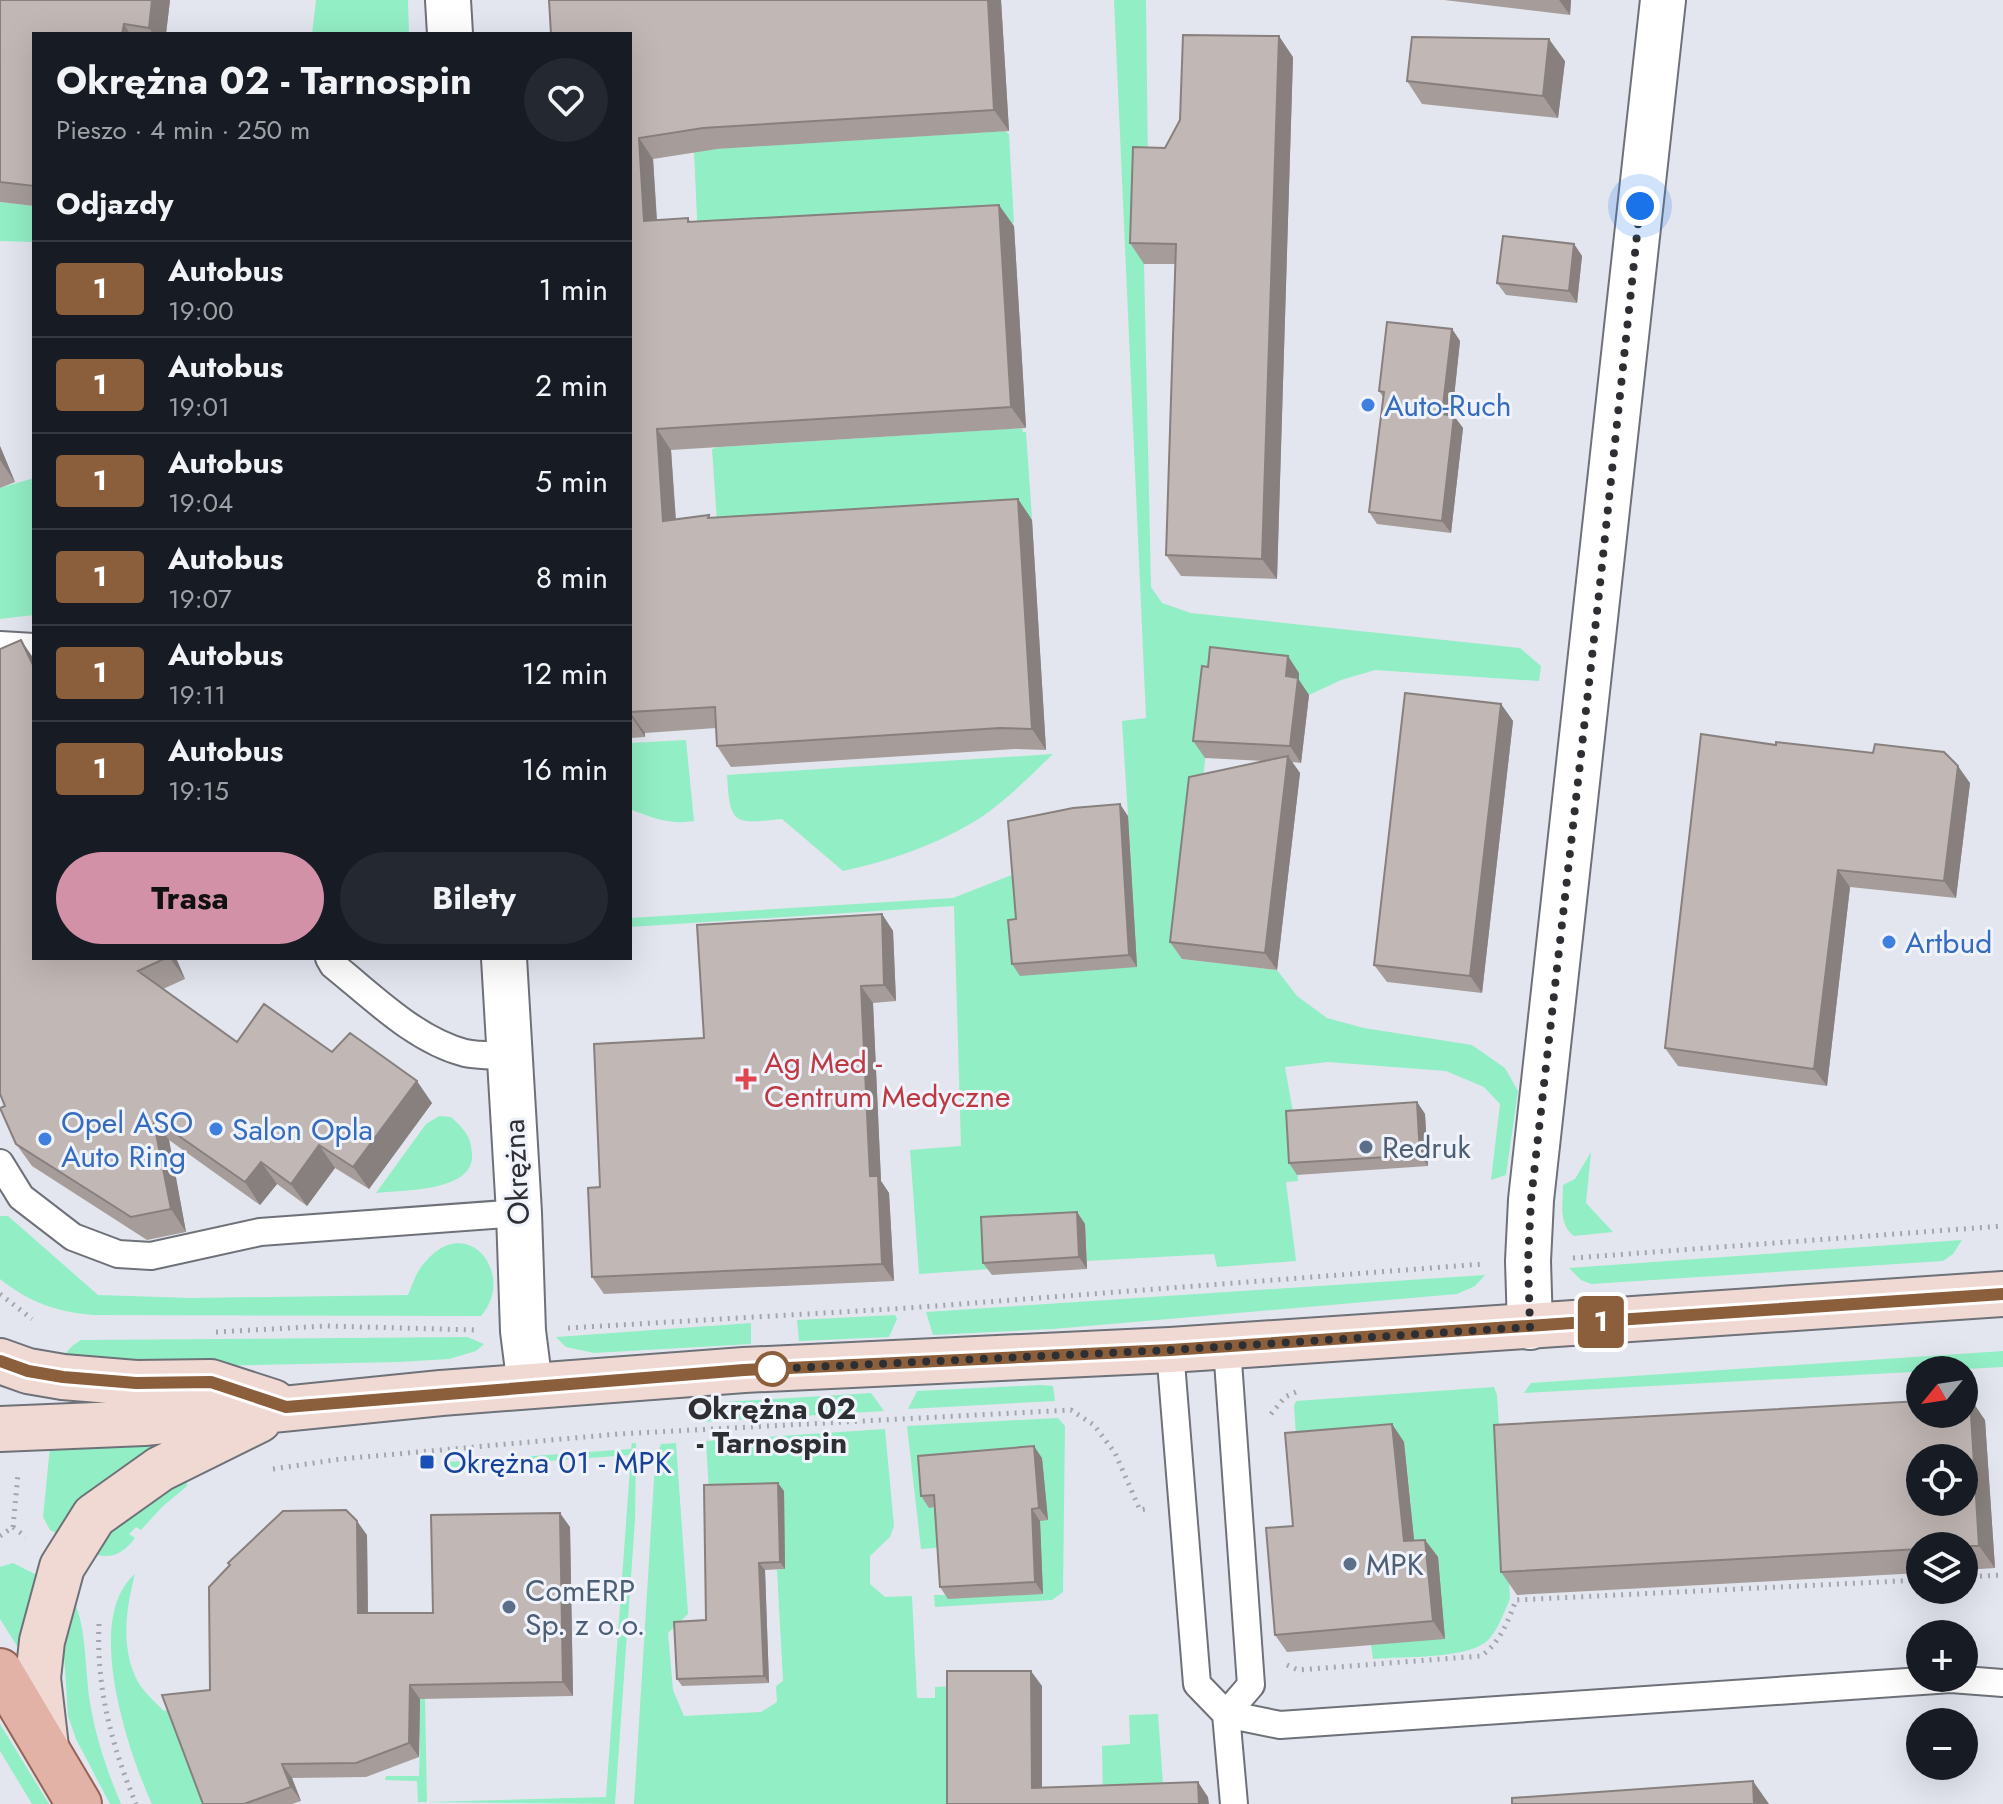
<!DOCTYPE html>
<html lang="pl">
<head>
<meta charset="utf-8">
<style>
  :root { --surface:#171b24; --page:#242831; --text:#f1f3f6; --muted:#9ea1a6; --line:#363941; --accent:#d291a7 }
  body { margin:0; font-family:Jost,sans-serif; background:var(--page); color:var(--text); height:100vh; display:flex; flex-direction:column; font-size:30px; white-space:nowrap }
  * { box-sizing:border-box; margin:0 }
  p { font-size:26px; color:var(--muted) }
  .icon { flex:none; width:44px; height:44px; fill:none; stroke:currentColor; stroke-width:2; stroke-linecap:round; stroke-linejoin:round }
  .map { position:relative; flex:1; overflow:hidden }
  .panel { position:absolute; left:32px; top:32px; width:600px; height:928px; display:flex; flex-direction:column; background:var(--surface); border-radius:0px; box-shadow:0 8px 32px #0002 }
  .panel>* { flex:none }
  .badge { padding:0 16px; border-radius:6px; font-size:28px; line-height:52px }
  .needle { width:52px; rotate:240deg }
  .tools { position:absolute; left:1906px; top:1356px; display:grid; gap:16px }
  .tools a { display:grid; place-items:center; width:72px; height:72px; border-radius:50%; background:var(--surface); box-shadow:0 8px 32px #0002; font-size:40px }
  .you { position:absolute; width:40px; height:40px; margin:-20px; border:6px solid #fff; border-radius:50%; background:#1a73e8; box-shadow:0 0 0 12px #1a73e833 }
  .map>.badge { position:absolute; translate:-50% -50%; box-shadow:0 0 0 4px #fff }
  h2 { padding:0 24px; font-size:30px; line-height:72px }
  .round { display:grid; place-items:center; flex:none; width:84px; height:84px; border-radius:42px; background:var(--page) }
  .headline { display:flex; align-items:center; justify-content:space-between; height:136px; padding:0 24px }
  h1 { font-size:38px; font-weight:700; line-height:60px }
  .action { display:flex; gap:16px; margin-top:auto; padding:16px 24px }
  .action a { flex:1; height:92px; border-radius:48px; background:var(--accent); color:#111; font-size:32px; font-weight:700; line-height:92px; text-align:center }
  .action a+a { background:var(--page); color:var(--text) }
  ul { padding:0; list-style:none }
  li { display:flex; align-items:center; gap:24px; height:96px; padding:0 24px; border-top:2px solid var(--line) }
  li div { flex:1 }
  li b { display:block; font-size:30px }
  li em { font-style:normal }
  li .badge { min-width:88px; font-weight:700; text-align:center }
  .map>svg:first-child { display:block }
  .green { fill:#92eec5 }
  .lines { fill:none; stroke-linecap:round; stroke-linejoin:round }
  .lane-casing { stroke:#6e7178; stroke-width:30 }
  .street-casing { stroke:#6e7178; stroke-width:48 }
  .secondary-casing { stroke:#6e7178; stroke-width:48 }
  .primary-casing { stroke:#966357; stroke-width:48 }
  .path { stroke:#a3a6ad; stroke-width:5; stroke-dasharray:2 6; stroke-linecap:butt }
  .lane { stroke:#fff; stroke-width:26 }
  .street { stroke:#fff; stroke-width:44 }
  .secondary { stroke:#f0d9d3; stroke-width:44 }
  .primary { stroke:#e2b2a6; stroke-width:44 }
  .wall { fill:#a69d9b }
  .shaded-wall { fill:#87807e }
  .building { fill:#c1b7b4; stroke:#87807e; stroke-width:2; fill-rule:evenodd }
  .line-casing { stroke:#fff; stroke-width:18 }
  .line { stroke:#8b5e3c; stroke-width:12 }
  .walk { stroke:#2e2f32; stroke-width:8; stroke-dasharray:0 14.4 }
  .shop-dot { fill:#3f7fe0; stroke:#f0f3fc; stroke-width:3 }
  .health-dot { fill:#e0444e; stroke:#f0f3fc; stroke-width:3 }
  .service-dot { fill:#5c6f8a; stroke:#f0f3fc; stroke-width:3 }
  .stop-dot { fill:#fff; stroke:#8b5e3c; stroke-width:4 }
  .transit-dot { fill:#1a4fb4; stroke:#f0f3fc; stroke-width:3 }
  .labels { text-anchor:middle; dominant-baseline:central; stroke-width:6; stroke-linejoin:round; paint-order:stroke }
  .shop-label { font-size:30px; fill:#366cbe; stroke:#f0f3fc; text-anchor:start }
  .health-label { font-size:30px; fill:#be3a42; stroke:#f0f3fc; text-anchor:start }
  .service-label { font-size:30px; fill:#4e5e75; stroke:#f0f3fc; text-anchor:start }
  .street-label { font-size:30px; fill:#2e2f32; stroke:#f0f3fc }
  .stop-label { font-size:30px; font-weight:bold; fill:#2e2f32; stroke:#f0f3fc }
  .transit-label { font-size:30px; fill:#164399; stroke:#f0f3fc; text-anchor:start }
</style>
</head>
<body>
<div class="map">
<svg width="2003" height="1804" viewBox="0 0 2003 1804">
  <rect width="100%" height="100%" fill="#e3e6ef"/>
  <path class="green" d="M316,0H408L409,34H312Z
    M1114,0H1146L1148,168L1144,264L1151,587L1162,603L1191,613L1520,648L1541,666L1539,681L1375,670L1341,680L1309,695L1214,683L1182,959L1277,970L1297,996L1327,1018L1364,1028L1472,1045L1505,1068L1518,1091L1506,1175L1491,1180L1500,1104L1484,1087L1446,1071L1328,1062L1285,1067L1294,1118L1298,1181L1286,1182L1296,1261L1217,1267L1214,1254L1087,1261L1085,1224L991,1269L919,1274L910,1150L961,1146L954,906L630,927V918L953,898L1019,872L1131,864L1122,721L1146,718Z
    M1005,131L1009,134L1014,223L698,240L694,152L698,150Z
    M0,202L34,206V242L0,241Z
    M1022,428L1023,432H1026L1032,518L718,537L712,449L718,447Z
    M34,478V615L0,619V488Z
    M686,740L694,821C670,825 652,818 630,809V743Z
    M1053,754C1028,778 1002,805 972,823C931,847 888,861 843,871L782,819C734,824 730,826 727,775Z
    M439,1116L451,1117C464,1129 471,1136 472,1154C475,1192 402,1190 376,1193L426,1124Z
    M1591,1152L1586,1203L1613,1232L1574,1236C1558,1224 1563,1203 1563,1185L1575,1179Z
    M0,1216H8L98,1295L191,1298L408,1295C412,1286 415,1275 421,1267C465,1207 518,1274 481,1316L93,1315C56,1312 29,1302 0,1279Z
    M1962,1240L1953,1254L1943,1261L1591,1284L1581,1280L1569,1268Z
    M1485,1275L1475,1286L1457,1294L1053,1329L933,1335L926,1312Z
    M895,1315L897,1319L889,1337L799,1341L797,1320Z
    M751,1323V1344L594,1353L566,1347L556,1337Z
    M467,1337L484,1344L476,1351L449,1359L399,1362L207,1366L60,1360L72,1346L81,1340Z
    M2003,1351V1367L1524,1393L1531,1383Z
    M1040,1385L1053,1386L1055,1401L908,1409L917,1391Z
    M1494,1387L1497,1395L1510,1599C1504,1612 1499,1628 1489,1639C1470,1660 1402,1656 1373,1659L1371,1645L1445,1638L1401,1560L1411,1507L1404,1442L1297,1451L1294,1406L1296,1401Z
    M871,1393L884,1411L702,1422V1409L724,1402Z
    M1058,1418L1065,1426L1063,1592L1052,1600L935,1607L934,1595H948L949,1599L1012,1551L1043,1459L929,1507L950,1506L952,1528L935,1548L921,1549L907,1426Z
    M885,1429L894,1526L890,1537L870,1556V1584L885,1597L912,1596L917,1698H935V1687L957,1686V1804H634L655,1463L661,1444L676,1443L688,1614L668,1633L673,1690L684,1716L761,1712L777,1702L776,1686L783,1681L777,1570L784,1569L709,1492L706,1441Z
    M129,1442L165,1443C119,1464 84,1492 56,1533L50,1530L43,1517L50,1447Z
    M632,1443H636L635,1520L615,1804L418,1802L417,1781L385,1780L386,1776H419L420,1738L401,1698H425L427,1802L606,1797L631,1455L449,1468V1462L631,1449Z
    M187,1479V1486L162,1507L141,1530L136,1527L129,1534L135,1538C122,1555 110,1560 90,1553L121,1517Z
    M13,1563L37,1575L28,1605L21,1644L17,1646L0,1619V1567Z
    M135,1574C126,1608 120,1648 138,1682C144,1692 155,1702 164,1711L172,1709L208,1804H152C128,1752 83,1618 135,1574Z
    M74,1602C87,1626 85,1679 91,1708C97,1742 108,1773 121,1804H110L76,1739L68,1716L63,1639Z
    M1158,1714L1164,1798L1103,1804L1102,1746L1130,1744L1129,1715Z
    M0,1724L49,1804H32L0,1751Z"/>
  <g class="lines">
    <defs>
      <path id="lane" d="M0,645L34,647
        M329,958L333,965C373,997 415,1040 465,1053C479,1056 495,1055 509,1056
        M0,1163L21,1197L73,1237L118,1254L151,1256L260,1232L519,1213
        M1227,1347L1251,1685L1226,1714L1234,1804
        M1170,1350L1197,1684L1226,1714L1280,1725L1951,1679L2003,1683"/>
      <path id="street" d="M448,0L450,34
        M504,958L519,1213L523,1331L530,1386
        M1530,1327L1528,1261L1531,1200L1663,0"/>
      <path id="secondary" d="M0,1361L28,1371L63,1377L136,1383L211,1382L273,1402
        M0,1429L144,1423L441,1393L744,1370L1170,1350L2003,1294
        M46,1747L38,1678L42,1641L62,1567L94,1516L160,1469L259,1420"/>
      <path id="primary" d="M0,1671L79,1804"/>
    </defs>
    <use href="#lane" class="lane-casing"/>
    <use href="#street" class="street-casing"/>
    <use href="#secondary" class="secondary-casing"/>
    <use href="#primary" class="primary-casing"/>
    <path class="path" d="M1573,1258L2003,1226
      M0,1294L32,1319
      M568,1328L908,1308L1483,1264
      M216,1332L326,1326L478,1330
      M1271,1414L1285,1397L1296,1392
      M273,1469L341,1459L618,1434L1071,1410L1094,1425L1115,1453L1140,1510L1145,1509
      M13,1527L18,1474
      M0,1536L13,1527L26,1537
      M1964,1577L2003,1575
      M99,1624C96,1687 112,1747 136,1804
      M1287,1665L1298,1670L1481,1656C1500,1643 1508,1621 1516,1600L1920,1580"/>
    <use href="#lane" class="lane"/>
    <use href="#street" class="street"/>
    <use href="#secondary" class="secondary"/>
    <use href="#primary" class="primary"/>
  </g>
  <path class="wall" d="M0,0H170L166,34H34V206L0,202Z
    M1001,0L1009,131L717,149L653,159L657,220L688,218L690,221L1014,226L1026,428L671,450L676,519L709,515L711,518L1018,499L1032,520L1046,750L1015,749L731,767L717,746L716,728L645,733V737L630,738V34Z
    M1444,0H1571L1570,15Z
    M1293,57L1277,579L1181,576L1166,555L1175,264H1144L1130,243Z
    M1565,61L1558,118L1422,104L1407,81Z
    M1574,244L1582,256L1577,303L1506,295L1497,283Z
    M1452,329L1460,341L1452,415L1454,416L1463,428L1451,533L1377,524L1369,512L1383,397L1379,391Z
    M0,446L15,482L0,488Z
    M1299,673V680L1309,695L1301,763L1292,762L1300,773L1277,970L1182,959L1170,942L1264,761L1205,758L1193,741Z
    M1501,704L1513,721L1482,993L1387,982L1374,965Z
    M1776,745L1873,753L1970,783L1956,898L1850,887L1827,1086L1678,1066L1665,1048Z
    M1128,816L1137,967L1020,976L1012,964L1016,919Z
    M882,914L893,931L896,1001L873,1003L881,1181L889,1193L894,1281L604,1294L592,1277L600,1187L704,1038Z
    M34,958H176L185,979L163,989L237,1042L332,1052L432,1103L369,1189L335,1168L307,1206L277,1184L260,1205L169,1140L186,1232L147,1240L32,1166L16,1144L5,1106Z
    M1417,1102L1425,1114L1428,1166L1297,1175L1289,1163Z
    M1077,1212L1085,1224L1087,1269L992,1275L983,1263Z
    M1985,1420L1995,1568L1964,1570V1546H1920V1573L1517,1595L1501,1572Z
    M1392,1424L1404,1442L1414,1540H1425L1438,1557L1445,1639L1287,1652L1275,1635L1293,1526Z
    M1042,1458L1048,1520L1040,1521L1043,1594L948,1599L940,1587L934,1507L929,1508L921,1496Z
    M784,1491L785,1569L765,1570L769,1683L682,1686L677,1679L706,1620Z
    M570,1527L573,1696L420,1699L419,1757L366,1777L292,1778L301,1801L292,1804H203L210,1690L367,1535L368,1613H433Z"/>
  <path class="shaded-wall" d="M152,0H170L166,34H153L149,28Z
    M988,0H1001L1009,131L994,110Z
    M1559,0H1571L1570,15Z
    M124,24L130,34H122Z
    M1279,36L1293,57L1277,579L1262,559Z
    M1549,39L1565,61L1558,118L1543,96Z
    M639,138L653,159L658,241L644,221Z
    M999,205L1014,226L1026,428L1011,407Z
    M1574,244L1582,256L1577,303L1569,291Z
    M1452,329L1460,341L1451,426L1442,414Z
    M1454,416L1463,428L1451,533L1442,521Z
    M657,429L671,450L677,541L663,521Z
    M0,446L15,482L0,460Z
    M1018,499L1032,520L1046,750L1032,729Z
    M21,640L34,659V667Z
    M1288,656L1299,673V680L1309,695L1301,763L1290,746L1286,676Z
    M1501,704L1513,721L1482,993L1470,976Z
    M630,712L645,733V737L631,716Z
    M1288,756L1300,773L1277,970L1265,953Z
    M1958,766L1970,783L1956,898L1944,881Z
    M1120,804L1128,816L1137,967L1129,955Z
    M1838,870L1850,887L1827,1086L1814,1069Z
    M882,914L893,931L896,1001L884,985Z
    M170,958H176L185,979Z
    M861,986L873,1003L881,1181L889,1193L894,1281L882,1264L870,1176Z
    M417,1081L432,1103L369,1189L353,1167Z
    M1417,1102L1425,1114L1428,1166L1420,1155Z
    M153,1118L169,1140L186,1232L171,1209Z
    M319,1145L335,1168L307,1206L291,1184Z
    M261,1162L277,1184L260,1205L245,1182Z
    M1077,1212L1085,1224L1087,1269L1079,1257Z
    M1970,1398L1985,1420L1995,1568L1979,1546Z
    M1392,1424L1404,1442L1416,1559L1404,1541Z
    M1034,1446L1042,1458L1048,1520L1039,1508Z
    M778,1483L784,1491L785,1569L780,1562Z
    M1032,1509L1040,1521L1043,1594L1035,1582Z
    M560,1513L570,1527L573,1696L563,1682Z
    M357,1521L367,1535L368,1628L358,1613Z
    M1425,1540L1438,1557L1445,1639L1433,1621Z
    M759,1563L765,1570L769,1683L764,1676Z
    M1031,1671L1042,1686V1802L1032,1788Z
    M410,1685L420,1699L419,1757L409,1743Z
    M282,1764L292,1778L301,1801L291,1787Z
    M1753,1781L1769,1804H1754Z
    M1198,1782L1208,1797L1209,1804H1199Z"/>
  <path class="building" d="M0,0H152L149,28L124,24L122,34H34V186L0,182Z
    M549,0H988L994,110L703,128L639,138L644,221L688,218V222L999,205L1011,407L657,429L663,521L709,515L708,518L1018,499L1032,729L1000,728L717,746L715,707L630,712V716V34H551Z
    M1183,35L1279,36L1262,559L1166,555L1176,244L1130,243L1133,147L1165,148L1180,120Z
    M1412,37L1549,39L1543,96L1407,81Z
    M1503,236L1574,244L1569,291L1497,283Z
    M1387,322L1452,329L1442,414L1454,416L1442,521L1369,512L1384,392L1379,391Z
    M21,640L34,667V958H166L138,971L237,1042L264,1004L332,1052L350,1033L417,1081L353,1167L319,1145L291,1184L261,1162L245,1182L153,1118L171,1209L131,1217L16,1144L0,1108L5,1106L0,1094V649Z
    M1210,647L1288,656L1286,676L1298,678L1290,746L1193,741L1202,666L1208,667Z
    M1405,693L1501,704L1470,976L1374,965Z
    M1701,734L1776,745V742L1873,753L1875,744L1944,752L1958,766L1944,881L1838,870L1814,1069L1665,1048Z
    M1288,756L1265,953L1170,942L1189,777Z
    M1120,804L1129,955L1012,964L1008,920L1016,919L1008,821L1073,808Z
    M882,914L884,985L861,986L870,1176H878L882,1264L592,1277L588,1188L600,1187L594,1044L704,1038L697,925Z
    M1417,1102L1420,1155L1289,1163L1286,1111Z
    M1077,1212L1079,1257L983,1263L981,1217Z
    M1964,1398H1970L1979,1546H1920V1549L1501,1572L1494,1425L1920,1401V1414H1964ZM1920,1458H1964V1502H1920Z
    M1392,1424L1404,1541L1425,1540L1433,1621L1275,1635L1266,1528L1293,1526L1285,1433Z
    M1034,1446L1039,1508L1032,1509L1035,1582L940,1587L934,1495L921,1496L918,1456Z
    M778,1483L780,1562L759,1563L764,1676L677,1679L674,1622L706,1620L704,1485Z
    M346,1510L357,1521L358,1613H433L431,1515L560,1513L563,1682L410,1685L409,1743L356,1763L282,1764L291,1787L244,1804H203L162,1695L210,1690L209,1587L230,1565L228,1563L283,1511Z
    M947,1671H1031L1032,1788L1198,1782L1199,1804H947Z
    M1753,1781L1754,1804H1512V1798Z"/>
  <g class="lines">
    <defs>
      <path id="line" d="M0,1361L28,1371L63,1377L136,1383L211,1382L286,1407L744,1370L1170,1350L2003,1294"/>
    </defs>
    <use href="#line" class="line-casing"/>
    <use href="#line" class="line"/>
    <path class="walk" d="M772,1369H770L1170,1350L1530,1327L1528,1261L1531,1200L1598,603L1640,206"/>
  </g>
  <g class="shop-dot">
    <circle cx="1368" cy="405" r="8"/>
    <circle cx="1889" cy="942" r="8"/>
    <circle cx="216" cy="1129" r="8"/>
    <circle cx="45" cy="1139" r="8"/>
  </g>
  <path class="health-dot" d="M742 1067h8v8h8v8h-8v8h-8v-8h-8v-8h8z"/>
  <g class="service-dot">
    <circle cx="1366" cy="1147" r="8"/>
    <circle cx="1350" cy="1564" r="8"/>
    <circle cx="509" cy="1607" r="8"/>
  </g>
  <circle class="stop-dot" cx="772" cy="1369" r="16"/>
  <rect class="transit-dot" x="419" y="1454" width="16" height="16" rx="4"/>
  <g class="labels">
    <g class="shop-label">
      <text x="1384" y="405">Auto-Ruch</text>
      <text x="1905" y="942">Artbud</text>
      <text x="61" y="1122">Opel ASO<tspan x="61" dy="34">Auto Ring</tspan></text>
      <text x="232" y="1129">Salon Opla</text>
    </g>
    <g class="health-label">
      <text x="764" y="1062">Ag Med -<tspan x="764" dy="34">Centrum Medyczne</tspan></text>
    </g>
    <g class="service-label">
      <text x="1382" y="1147">Redruk</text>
      <text x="1366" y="1564">MPK</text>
      <text x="525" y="1590">ComERP<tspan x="525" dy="34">Sp. z o.o.</tspan></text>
    </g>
    <g class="street-label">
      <text transform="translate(516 1172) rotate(-93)">Okrężna</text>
    </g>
    <g class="stop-label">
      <text x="772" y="1408">Okrężna 02<tspan x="772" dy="34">- Tarnospin</tspan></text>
    </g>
    <g class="transit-label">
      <text x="443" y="1462">Okrężna 01 - MPK</text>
    </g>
  </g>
</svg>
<div class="tools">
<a><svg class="needle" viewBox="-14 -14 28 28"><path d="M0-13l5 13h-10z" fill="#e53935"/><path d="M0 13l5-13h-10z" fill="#9ea1a6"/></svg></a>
<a><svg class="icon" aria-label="locate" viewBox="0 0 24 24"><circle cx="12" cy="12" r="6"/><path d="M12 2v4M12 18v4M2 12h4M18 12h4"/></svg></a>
<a><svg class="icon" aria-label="layers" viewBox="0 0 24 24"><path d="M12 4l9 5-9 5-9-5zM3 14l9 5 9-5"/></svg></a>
<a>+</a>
<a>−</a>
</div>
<div class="you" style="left:1640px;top:206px"></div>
<b class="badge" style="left:1601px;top:1322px;background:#8b5e3c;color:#fff">1</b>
<section class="panel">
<div class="headline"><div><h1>Okrężna 02 - Tarnospin</h1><p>Pieszo · 4 min · 250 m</p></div><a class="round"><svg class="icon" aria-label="heart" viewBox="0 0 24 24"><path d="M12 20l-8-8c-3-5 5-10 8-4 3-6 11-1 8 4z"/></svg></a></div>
<h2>Odjazdy</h2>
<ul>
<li><span class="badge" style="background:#8b5e3c;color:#fff">1</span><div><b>Autobus</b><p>19:00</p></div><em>1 min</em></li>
<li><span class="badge" style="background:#8b5e3c;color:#fff">1</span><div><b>Autobus</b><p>19:01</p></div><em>2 min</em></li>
<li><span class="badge" style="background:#8b5e3c;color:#fff">1</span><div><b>Autobus</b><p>19:04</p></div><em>5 min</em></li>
<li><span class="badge" style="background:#8b5e3c;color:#fff">1</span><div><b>Autobus</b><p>19:07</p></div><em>8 min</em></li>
<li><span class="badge" style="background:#8b5e3c;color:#fff">1</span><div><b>Autobus</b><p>19:11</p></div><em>12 min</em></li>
<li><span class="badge" style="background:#8b5e3c;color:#fff">1</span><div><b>Autobus</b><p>19:15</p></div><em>16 min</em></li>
</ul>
<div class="action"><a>Trasa</a><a>Bilety</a></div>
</section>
</div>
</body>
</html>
